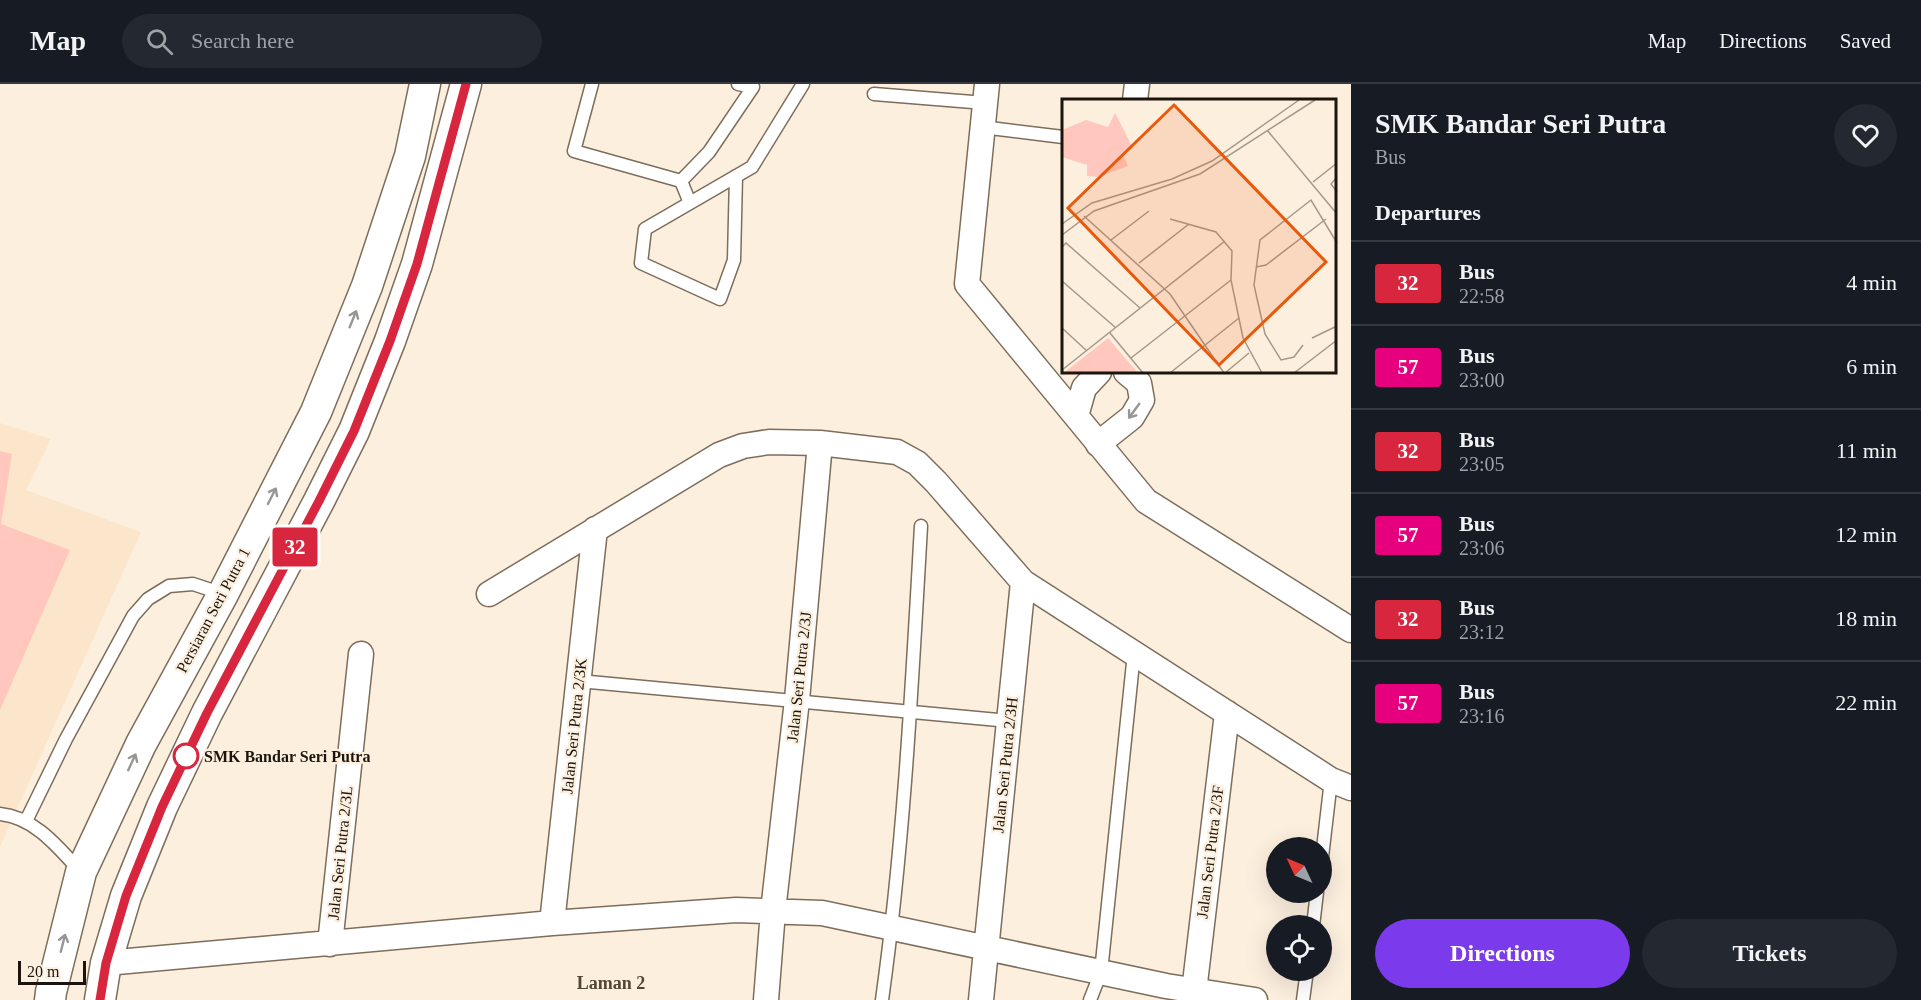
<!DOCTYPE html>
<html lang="en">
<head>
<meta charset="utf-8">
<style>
  :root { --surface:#171b24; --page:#242831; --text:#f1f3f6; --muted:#9ea1a6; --line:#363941; --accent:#7c3aed }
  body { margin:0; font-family:"Times New Roman",serif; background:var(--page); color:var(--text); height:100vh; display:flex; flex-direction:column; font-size:22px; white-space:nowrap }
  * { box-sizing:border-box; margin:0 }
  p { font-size:20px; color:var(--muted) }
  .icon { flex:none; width:33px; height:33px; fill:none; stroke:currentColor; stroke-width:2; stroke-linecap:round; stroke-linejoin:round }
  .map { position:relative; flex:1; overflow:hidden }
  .sheet { display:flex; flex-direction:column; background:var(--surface); width:570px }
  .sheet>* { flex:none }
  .badge { padding:0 12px; border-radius:4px; font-size:21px; line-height:39px }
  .needle { width:39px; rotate:314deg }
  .tools { position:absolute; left:1266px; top:753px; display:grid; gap:12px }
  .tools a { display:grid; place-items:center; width:66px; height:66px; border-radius:50%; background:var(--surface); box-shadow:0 6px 24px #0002; font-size:30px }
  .scale { position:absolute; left:18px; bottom:15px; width:68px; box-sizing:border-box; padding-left:6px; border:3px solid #1b150e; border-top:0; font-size:16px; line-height:21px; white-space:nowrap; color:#1b150e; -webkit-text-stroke:4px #fdefde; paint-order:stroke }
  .map>.badge { position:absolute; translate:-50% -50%; box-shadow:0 0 0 3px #fff }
  h2 { padding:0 24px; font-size:22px; line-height:54px }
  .round { display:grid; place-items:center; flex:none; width:63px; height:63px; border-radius:32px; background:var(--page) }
  .overview { display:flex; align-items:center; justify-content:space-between; height:102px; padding:0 24px }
  h1 { font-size:28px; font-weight:700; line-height:45px }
  .button { display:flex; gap:12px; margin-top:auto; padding:12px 24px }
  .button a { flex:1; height:69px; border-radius:36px; background:var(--accent); color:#fff; font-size:24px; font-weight:700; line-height:69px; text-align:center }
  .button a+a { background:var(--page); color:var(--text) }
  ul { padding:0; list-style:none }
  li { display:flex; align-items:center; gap:18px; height:84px; padding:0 24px; border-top:2px solid var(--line) }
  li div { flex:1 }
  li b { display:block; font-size:22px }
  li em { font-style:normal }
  li .badge { min-width:66px; font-weight:700; text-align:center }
  header { display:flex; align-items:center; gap:36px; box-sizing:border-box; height:84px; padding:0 30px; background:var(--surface); border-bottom:2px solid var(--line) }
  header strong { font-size:28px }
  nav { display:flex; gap:33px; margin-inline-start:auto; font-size:21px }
  .search { width:420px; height:54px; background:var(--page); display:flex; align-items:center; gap:15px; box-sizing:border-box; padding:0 21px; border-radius:33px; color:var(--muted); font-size:22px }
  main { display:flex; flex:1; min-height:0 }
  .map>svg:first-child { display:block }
  .built { fill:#fce6cb }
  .green { fill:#ffc7bd }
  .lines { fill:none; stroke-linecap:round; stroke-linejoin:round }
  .service-casing { stroke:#7d6e5b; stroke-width:15 }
  .minor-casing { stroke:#7d6e5b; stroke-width:27 }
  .tertiary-casing { stroke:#7d6e5b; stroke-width:33 }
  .service { stroke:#fff; stroke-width:12 }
  .minor { stroke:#fff; stroke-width:24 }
  .tertiary { stroke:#fff; stroke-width:30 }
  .oneway { stroke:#989693 }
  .line-casing { stroke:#fff; stroke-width:14 }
  .line { stroke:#d7263d; stroke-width:9 }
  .stop-dot { fill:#fff; stroke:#d7263d; stroke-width:3 }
  .labels { text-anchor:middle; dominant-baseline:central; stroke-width:4.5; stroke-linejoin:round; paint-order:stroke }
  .street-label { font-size:16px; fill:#1b150e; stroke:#fdefde }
  .stop-label { font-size:16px; font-weight:bold; fill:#1b150e; stroke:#fdefde; text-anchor:start }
  .neighbourhood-label { font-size:18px; font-weight:bold; fill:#534533; stroke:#fdefde }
  .inset-road { fill:none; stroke:#a3988b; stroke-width:1.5 }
  .view { fill:#e8590c; fill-opacity:0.15; stroke:#e8590c; stroke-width:3 }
  .inset-edge { fill:none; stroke:#1b150e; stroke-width:3 }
</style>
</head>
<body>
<header>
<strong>Map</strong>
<div class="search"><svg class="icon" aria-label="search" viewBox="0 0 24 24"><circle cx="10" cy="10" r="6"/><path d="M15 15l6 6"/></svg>Search here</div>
<nav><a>Map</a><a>Directions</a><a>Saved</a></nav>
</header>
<main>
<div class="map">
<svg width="1351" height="916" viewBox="0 0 1351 916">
  <rect width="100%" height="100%" fill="#fdefde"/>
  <path class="built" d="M0,339L51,355L26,406L141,448L0,763Z"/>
  <path class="green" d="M0,367L12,370L1,440L70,466L0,626Z"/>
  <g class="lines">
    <defs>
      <path id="service" d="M592,0L574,67L681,97
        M874,10L985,19
        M982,43L1063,53
        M736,92L734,176L720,215L641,179L645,145L752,83L803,0
        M690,119L681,97L709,68L753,3L738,0
        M579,597L1009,637
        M0,730C34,733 58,763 80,787
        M26,737L66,655L133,532L148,515L169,502L193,500L223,510
        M1322,773L1331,696
        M1313,842L1317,808
        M882,916C904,759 912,600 921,442
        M1090,916L1101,888L1134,569
        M1303,916L1307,886"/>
      <path id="minor" d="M987,0L967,200L1146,417L1351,546
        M1135,16L1137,0
        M1076,332L1084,304L1099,288
        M1098,360L1132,333L1142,316L1139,299L1126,288
        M489,510L719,371L743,362L769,358L820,359L897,368L917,379L936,398L1023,498L1331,696L1351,704
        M552,839L595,445
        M330,860L361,570
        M106,879L552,839L736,826L822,829L1166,902L1255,916
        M766,916L773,827L797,616L820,359
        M981,916L1023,498
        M1193,916L1227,629"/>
      <path id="tertiary" d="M50,916L51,908L81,788L141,660L223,510L316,328L367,202L410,72L425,0
        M100,916L106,879L126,812L162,723L207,629L319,417L354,347L390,257L417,180L466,0"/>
    </defs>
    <use href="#service" class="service-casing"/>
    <use href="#minor" class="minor-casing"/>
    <use href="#tertiary" class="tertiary-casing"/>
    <use href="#service" class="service"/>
    <use href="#minor" class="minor"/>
    <use href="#tertiary" class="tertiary"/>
  </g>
  <defs><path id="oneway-shaft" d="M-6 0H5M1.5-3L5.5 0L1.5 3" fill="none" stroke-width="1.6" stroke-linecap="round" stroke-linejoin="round" transform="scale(1.5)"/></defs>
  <g class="oneway">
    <use href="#oneway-shaft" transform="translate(353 235) rotate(-68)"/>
    <use href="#oneway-shaft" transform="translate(1134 327) rotate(126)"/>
    <use href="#oneway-shaft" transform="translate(272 412) rotate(-63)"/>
    <use href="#oneway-shaft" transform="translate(132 678) rotate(-65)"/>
    <use href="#oneway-shaft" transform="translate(63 859) rotate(-76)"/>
  </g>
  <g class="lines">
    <defs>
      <path id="line" d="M100,916L106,879L126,812L162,723L207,629L319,417L354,347L390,257L417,180L466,0"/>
    </defs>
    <use href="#line" class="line-casing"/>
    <use href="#line" class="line"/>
  </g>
  <circle class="stop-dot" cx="186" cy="672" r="12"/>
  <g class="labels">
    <g class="street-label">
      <text transform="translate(213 526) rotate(-62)">Persiaran Seri Putra 1</text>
      <text transform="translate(799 593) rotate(-84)">Jalan Seri Putra 2/3J</text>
      <text transform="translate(574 642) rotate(-84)">Jalan Seri Putra 2/3K</text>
      <text transform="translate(1005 681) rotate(-84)">Jalan Seri Putra 2/3H</text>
      <text transform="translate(1210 768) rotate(-83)">Jalan Seri Putra 2/3F</text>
      <text transform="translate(340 769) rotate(-84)">Jalan Seri Putra 2/3L</text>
    </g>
    <g class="stop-label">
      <text x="204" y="672">SMK Bandar Seri Putra</text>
    </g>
    <g class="neighbourhood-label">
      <text x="611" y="899">Laman 2</text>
    </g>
  </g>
  <g transform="translate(1062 15)">
    <rect width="274" height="274" fill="#fdefde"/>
    <path d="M53,14L71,49L61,56L66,67L36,78L25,77V66L0,58V31L24,21L46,28ZM46,239L76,274L3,273Z" fill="#ffc7bd"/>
    <path class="inset-road" d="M205,31L275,115M275,78L269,85L275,93M251,83L275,64M22,117L108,195L162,274M108,120L154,133L170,152L169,181L181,239L200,274M0,125L30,104L110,80L150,62L237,1M0,136L32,112L138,75L253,1M49,141L87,112M0,148L4,144L78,209M77,164L127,125M194,168L204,166L264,120M0,182L54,229M0,229L25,252M48,234L81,274M250,239L275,227M241,246L232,258L219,261L203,235L192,186L198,141L249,101L275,144M69,259L169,181M0,271L163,142M108,274L177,219M163,274L187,254M232,274L275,241"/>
    <path class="view" d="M112,6L264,163L157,266L6,109Z"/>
    <rect width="274" height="274" class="inset-edge"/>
  </g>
</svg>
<div class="tools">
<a><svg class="needle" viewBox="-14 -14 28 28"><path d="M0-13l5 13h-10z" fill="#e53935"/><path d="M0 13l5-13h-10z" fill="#9ea1a6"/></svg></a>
<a><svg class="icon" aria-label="locate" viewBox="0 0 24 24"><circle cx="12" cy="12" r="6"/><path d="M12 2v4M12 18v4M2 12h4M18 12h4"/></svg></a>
</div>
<div class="scale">20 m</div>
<b class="badge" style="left:295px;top:463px;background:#d7263d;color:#fff">32</b>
</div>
<section class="sheet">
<div class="overview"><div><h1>SMK Bandar Seri Putra</h1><p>Bus</p></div><a class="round"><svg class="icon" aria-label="heart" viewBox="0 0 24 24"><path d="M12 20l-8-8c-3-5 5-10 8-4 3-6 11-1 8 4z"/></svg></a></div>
<h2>Departures</h2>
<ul>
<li><span class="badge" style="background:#d7263d;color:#fff">32</span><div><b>Bus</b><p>22:58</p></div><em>4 min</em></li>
<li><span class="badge" style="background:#e6007e;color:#fff">57</span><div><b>Bus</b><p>23:00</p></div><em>6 min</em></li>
<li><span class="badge" style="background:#d7263d;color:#fff">32</span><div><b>Bus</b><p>23:05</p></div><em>11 min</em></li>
<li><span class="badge" style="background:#e6007e;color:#fff">57</span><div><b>Bus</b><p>23:06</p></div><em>12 min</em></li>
<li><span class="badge" style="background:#d7263d;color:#fff">32</span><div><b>Bus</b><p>23:12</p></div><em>18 min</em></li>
<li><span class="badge" style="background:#e6007e;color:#fff">57</span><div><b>Bus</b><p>23:16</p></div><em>22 min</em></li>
</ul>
<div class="button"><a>Directions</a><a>Tickets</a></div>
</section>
</main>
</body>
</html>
